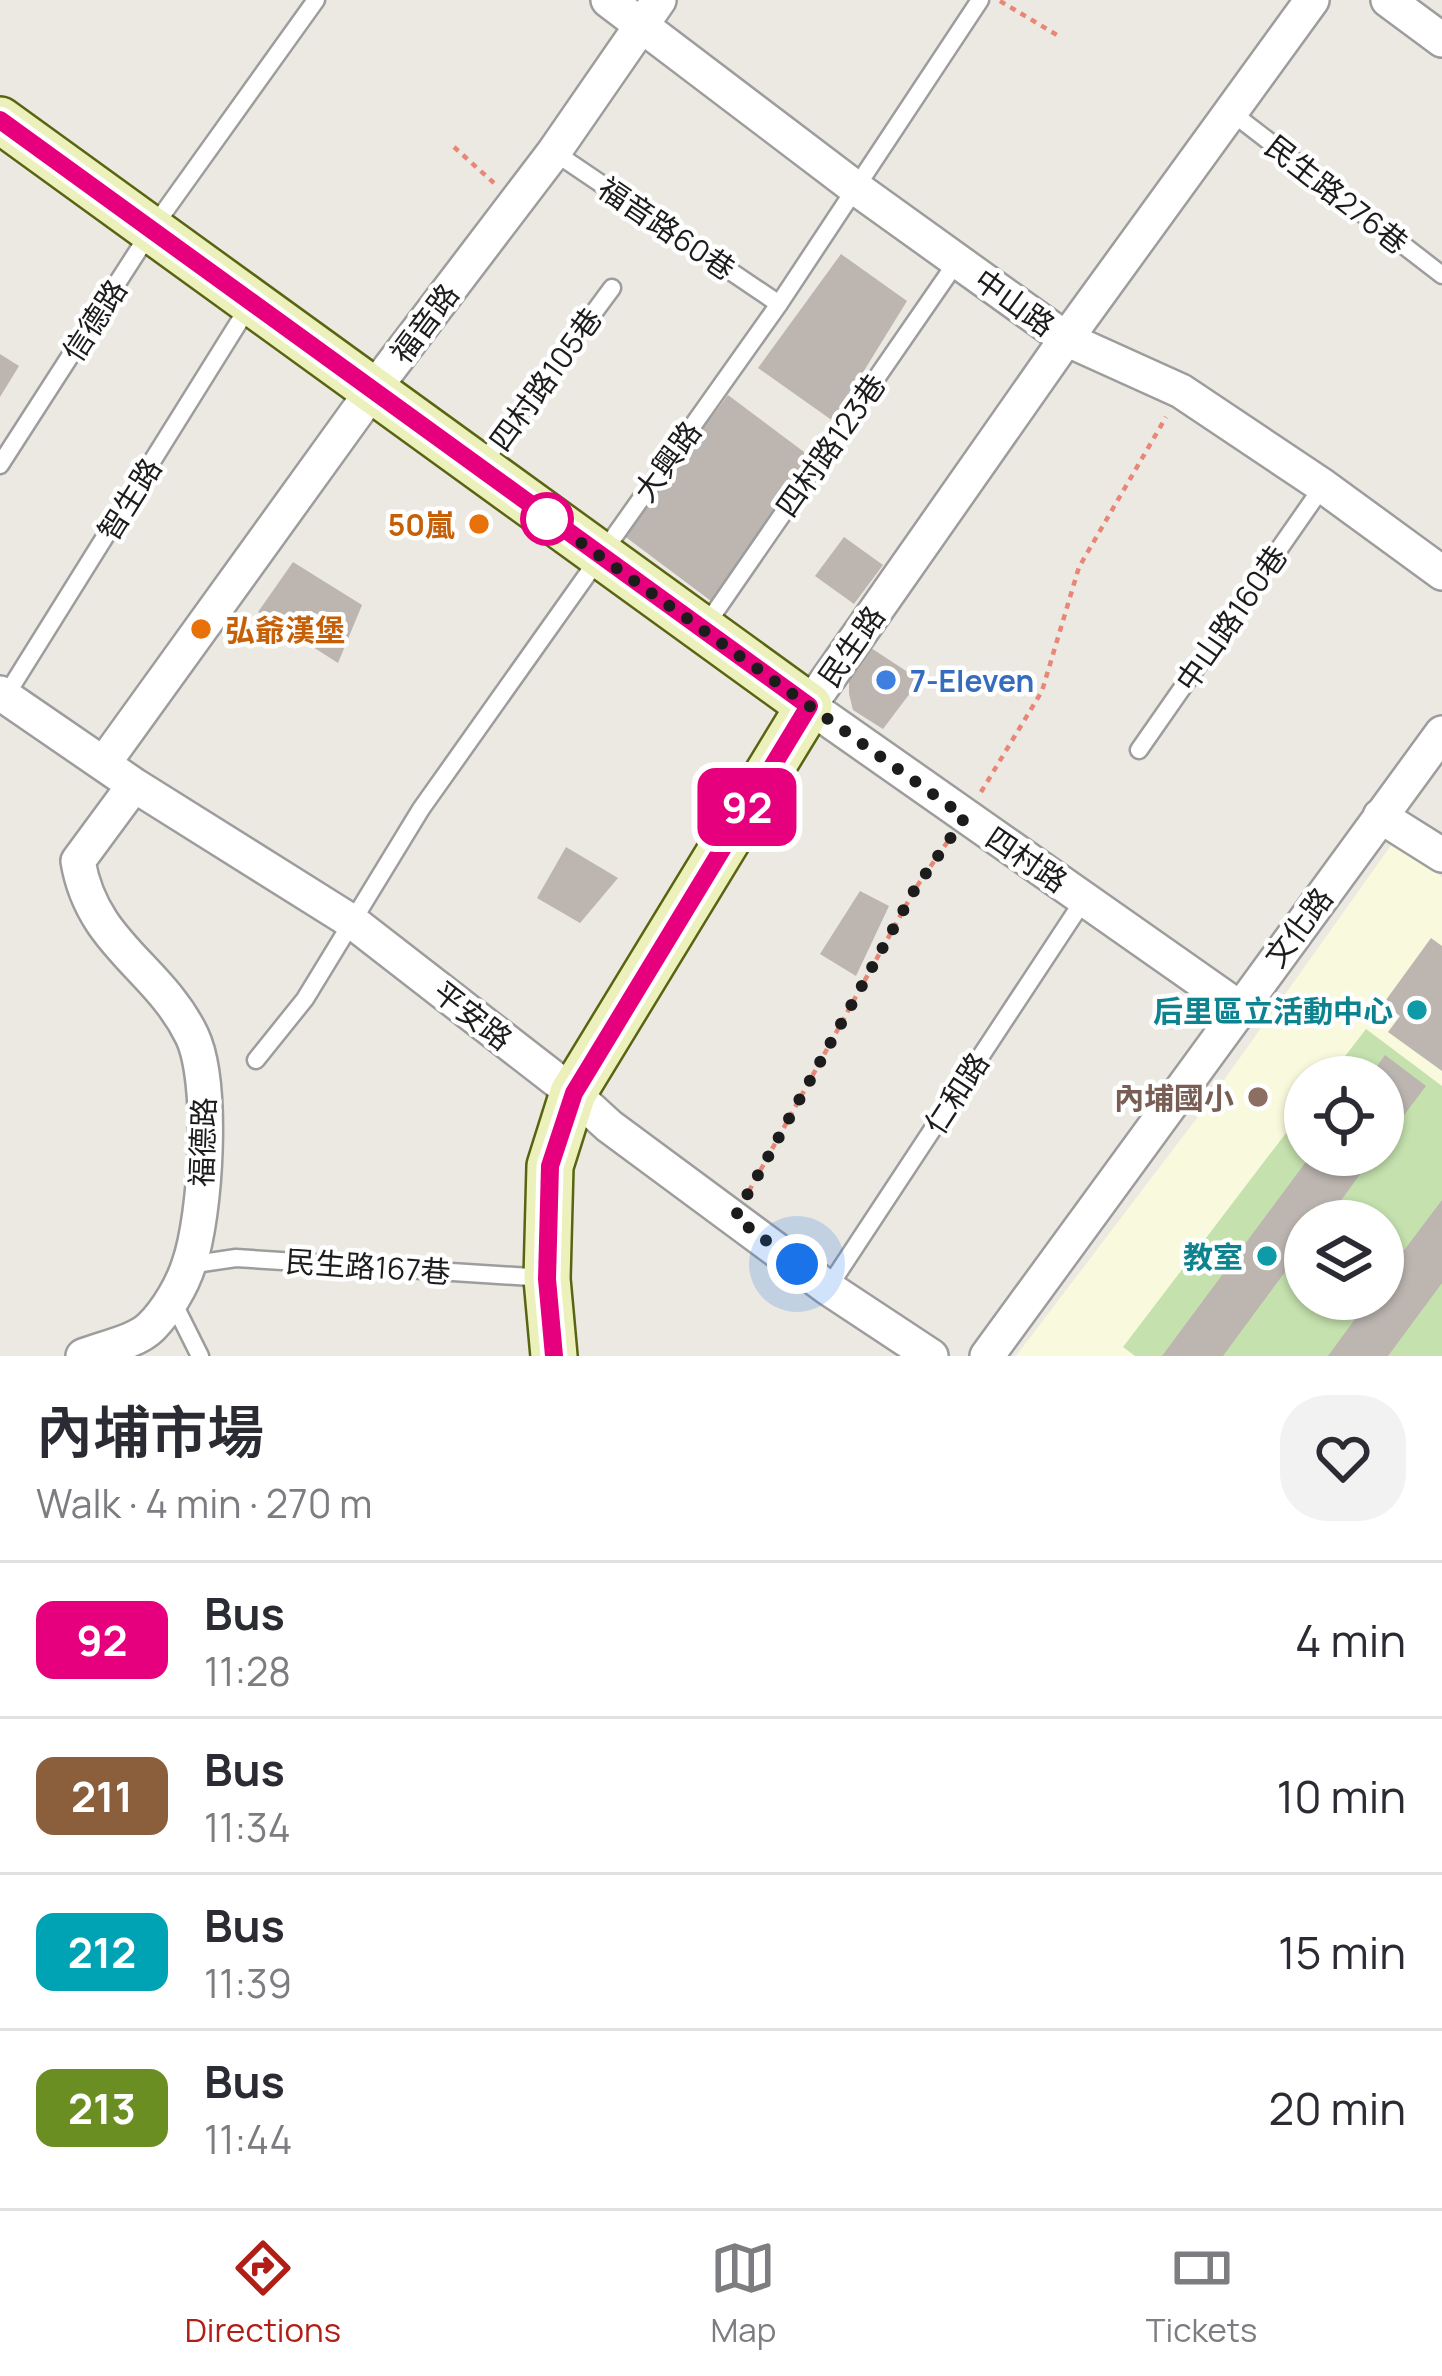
<!DOCTYPE html>
<html lang="en">
<head>
<meta charset="utf-8">
<style>
  :root { --surface:#fff; --page:#f2f2f3; --text:#2b2b33; --muted:#7c7c81; --line:#e1e1e2; --accent:#b01e17 }
  body { margin:0; font-family:Manrope,"Noto Sans TC",sans-serif; background:var(--page); color:var(--text); height:100vh; display:flex; flex-direction:column; font-size:45px; white-space:nowrap }
  * { box-sizing:border-box; margin:0 }
  p { font-size:39px; color:var(--muted) }
  .icon { flex:none; width:66px; height:66px; fill:none; stroke:currentColor; stroke-width:2; stroke-linecap:round; stroke-linejoin:round }
  .map { position:relative; height:1356px; overflow:hidden }
  .details { display:flex; flex-direction:column; background:var(--surface); flex:1 }
  .details>* { flex:none }
  .badge { padding:0 24px; border-radius:18px; font-size:42px; line-height:78px }
  .fabs { position:absolute; left:1284px; top:1056px; display:grid; gap:24px }
  .fabs a { display:grid; place-items:center; width:120px; height:120px; border-radius:50%; background:var(--surface); box-shadow:0 3px 9px #0004; font-size:60px }
  .you { position:absolute; width:60px; height:60px; margin:-30px; border:9px solid #fff; border-radius:50%; background:#1a73e8; box-shadow:0 0 0 18px #1a73e833 }
  .map>.badge { position:absolute; translate:-50% -50%; box-shadow:0 0 0 6px #fff }
  .round { display:grid; place-items:center; flex:none; width:126px; height:126px; border-radius:48px; background:var(--page) }
  .head { display:flex; align-items:center; justify-content:space-between; height:204px; padding:0 36px }
  h1 { font-size:57px; font-weight:600; line-height:90px }
  ul { padding:0; list-style:none }
  li { display:flex; align-items:center; gap:36px; height:156px; padding:0 36px; border-top:3px solid var(--line) }
  li div { flex:1 }
  li b { display:block; font-size:45px }
  li em { font-style:normal }
  li .badge { min-width:132px; font-weight:700; text-align:center }
  .tab-bar { display:flex; justify-content:space-around; align-items:center; height:168px; border-top:3px solid var(--line); background:var(--surface); font-size:33px; color:var(--muted) }
  .tab-bar a { display:grid; justify-items:center; gap:6px }
  .tab-bar .current { color:var(--accent) }
  .map>svg:first-child { display:block }
  .education { fill:#f9fadd; fill-rule:evenodd }
  .grass { fill:#c5e1ae; fill-rule:evenodd }
  .building { fill:#bcb5b0 }
  .lines { fill:none; stroke-linecap:round; stroke-linejoin:round }
  .service-casing { stroke:#9d9d9d; stroke-width:21 }
  .minor-casing { stroke:#9d9d9d; stroke-width:38 }
  .secondary-casing { stroke:#586411; stroke-width:50 }
  .path { stroke:#e88777; stroke-width:4.5; stroke-dasharray:6 6; stroke-linecap:butt }
  .service { stroke:#fff; stroke-width:16 }
  .minor { stroke:#fff; stroke-width:33 }
  .secondary { stroke:#ecf1bb; stroke-width:45 }
  .line-casing { stroke:#fff; stroke-width:27 }
  .line { stroke:#e6007e; stroke-width:18 }
  .walk { stroke:#1c1c1c; stroke-width:12; stroke-dasharray:0 21.6 }
  .stop-dot { fill:#fff; stroke:#e6007e; stroke-width:6 }
  .food-dot { fill:#e8710a; stroke:#fff; stroke-width:4.5 }
  .shop-dot { fill:#3f7fe0; stroke:#fff; stroke-width:4.5 }
  .culture-dot { fill:#0f9aa8; stroke:#fff; stroke-width:4.5 }
  .education-dot { fill:#8d6e63; stroke:#fff; stroke-width:4.5 }
  .labels { text-anchor:middle; dominant-baseline:central; stroke-width:9; stroke-linejoin:round; paint-order:stroke }
  .street-label { font-size:30px; fill:#1c1c1c; stroke:#fff }
  .food-label { font-size:30px; font-weight:bold; fill:#c56008; stroke:#fff; text-anchor:end }
  .shop-label { font-size:30px; font-weight:bold; fill:#366cbe; stroke:#fff; text-anchor:start }
  .culture-label { font-size:30px; font-weight:bold; fill:#0d838f; stroke:#fff; text-anchor:end }
  .education-label { font-size:30px; font-weight:bold; fill:#785e54; stroke:#fff; text-anchor:end }
</style>
</head>
<body>
<div class="map">
<svg width="1442" height="1356" viewBox="0 0 1442 1356">
  <rect width="100%" height="100%" fill="#ece9e2"/>
  <path class="education" d="M1392,844L1442,877V1356H1016L1197,1118ZM1305,1077H1383V1155H1305ZM1305,1221H1383V1299H1305Z"/>
  <path class="grass" d="M1366,1029L1442,1086V1356H1135L1123,1347L1305,1108V1155H1383V1077H1329ZM1305,1221H1383V1299H1305Z"/>
  <path class="building" d="M841,254L907,301L833,421L758,368Z
    M0,354L19,366L0,397Z
    M728,395L816,461L711,601L623,535Z
    M844,537L883,565L854,604L815,576Z
    M293,562L362,605L338,663L258,612Z
    M871,648L920,680L883,729L853,710L849,694V679Z
    M566,847L618,878L580,923L537,898Z
    M860,891L889,906L856,976L820,954Z
    M1431,938L1442,946V1071L1388,1032L1400,1016L1383,1004Z
    M1385,1055L1426,1086L1383,1143V1077H1369Z
    M1311,1155H1374L1329,1217L1334,1221H1305V1258L1299,1253L1223,1356H1162Z
    M1442,1200V1283L1388,1356H1328L1366,1304L1360,1299H1383V1258L1393,1265Z"/>
  <g class="lines">
    <defs>
      <path id="service" d="M1231,112L1442,275
        M554,152L779,304
        M482,464L612,288
        M0,465L152,229L316,0
        M706,625L958,260
        M5,697L249,306
        M1139,750L1323,486
        M256,1060L305,999L421,809L779,304L980,0
        M189,1265L236,1258L546,1278
        M828,1288L1085,898
        M172,1300L200,1356"/>
      <path id="minor" d="M608,0L853,186L1066,339L1181,391L1323,486L1442,573
        M1388,0L1442,40
        M0,693L134,785L354,923L573,1093L609,1126L828,1288L931,1356
        M104,763L373,390L554,152L659,0
        M1380,816L1442,855
        M1238,1007L809,706L1066,339L1312,0
        M83,1356C103,1348 136,1342 151,1327C167,1311 182,1286 189,1264C206,1215 214,1082 192,1036C159,967 92,945 78,861L134,785
        M987,1356L1442,733"/>
      <path id="secondary" d="M0,120L809,706L573,1093L550,1166L547,1279L554,1356"/>
    </defs>
    <use href="#service" class="service-casing"/>
    <use href="#minor" class="minor-casing"/>
    <use href="#secondary" class="secondary-casing"/>
    <path class="path" d="M1000,1L1057,35
      M454,147L494,183
      M981,792L1042,691L1079,567L1166,417
      M749,1191L915,889L948,841"/>
    <use href="#service" class="service"/>
    <use href="#minor" class="minor"/>
    <use href="#secondary" class="secondary"/>
  </g>
  <g class="lines">
    <defs>
      <path id="line" d="M0,120L809,706L574,1093L550,1166L547,1279L554,1356"/>
    </defs>
    <use href="#line" class="line-casing"/>
    <use href="#line" class="line"/>
    <path class="walk" d="M547,519L538,512L965,817L915,889L735,1217L797,1264"/>
  </g>
  <circle class="stop-dot" cx="547" cy="519" r="24"/>
  <g class="food-dot">
    <circle cx="479" cy="524" r="12"/>
    <circle cx="201" cy="629" r="12"/>
  </g>
  <circle class="shop-dot" cx="886" cy="680" r="12"/>
  <g class="culture-dot">
    <circle cx="1417" cy="1010" r="12"/>
    <circle cx="1267" cy="1256" r="12"/>
  </g>
  <circle class="education-dot" cx="1258" cy="1097" r="12"/>
  <g class="labels">
    <g class="street-label">
      <text transform="translate(1337 194) rotate(38)">民生路276巷</text>
      <text transform="translate(667 228) rotate(34)">福音路60巷</text>
      <text transform="translate(1015 302) rotate(36)">中山路</text>
      <text transform="translate(94 320) rotate(-57)">信德路</text>
      <text transform="translate(424 323) rotate(-53)">福音路</text>
      <text transform="translate(545 379) rotate(-54)">四村路105巷</text>
      <text transform="translate(830 445) rotate(-55)">四村路123巷</text>
      <text transform="translate(667 461) rotate(-54)">大興路</text>
      <text transform="translate(129 499) rotate(-58)">智生路</text>
      <text transform="translate(1231 618) rotate(-55)">中山路160巷</text>
      <text transform="translate(851 646) rotate(-55)">民生路</text>
      <text transform="translate(1027 859) rotate(34)">四村路</text>
      <text transform="translate(1298 927) rotate(-53)">文化路</text>
      <text transform="translate(473 1015) rotate(38)">平安路</text>
      <text transform="translate(956 1093) rotate(-57)">仁和路</text>
      <text transform="translate(202 1142) rotate(-88)">福德路</text>
      <text transform="translate(368 1266) rotate(4)">民生路167巷</text>
    </g>
    <g class="food-label">
      <text x="455" y="524">50嵐</text>
      <text x="225" y="629" text-anchor="start">弘爺漢堡</text>
    </g>
    <g class="shop-label">
      <text x="910" y="680">7-Eleven</text>
    </g>
    <g class="culture-label">
      <text x="1393" y="1010">后里區立活動中心</text>
      <text x="1243" y="1256">教室</text>
    </g>
    <g class="education-label">
      <text x="1234" y="1097">內埔國小</text>
    </g>
  </g>
</svg>
<div class="fabs">
<a><svg class="icon" aria-label="locate" viewBox="0 0 24 24"><circle cx="12" cy="12" r="6"/><path d="M12 2v4M12 18v4M2 12h4M18 12h4"/></svg></a>
<a><svg class="icon" aria-label="layers" viewBox="0 0 24 24"><path d="M12 4l9 5-9 5-9-5zM3 14l9 5 9-5"/></svg></a>
</div>
<div class="you" style="left:797px;top:1264px"></div>
<b class="badge" style="left:747px;top:807px;background:#e6007e;color:#fff">92</b>
</div>
<section class="details">
<div class="head"><div><h1>內埔市場</h1><p>Walk · 4 min · 270 m</p></div><a class="round"><svg class="icon" aria-label="heart" viewBox="0 0 24 24"><path d="M12 20l-8-8c-3-5 5-10 8-4 3-6 11-1 8 4z"/></svg></a></div>
<ul>
<li><span class="badge" style="background:#e6007e;color:#fff">92</span><div><b>Bus</b><p>11:28</p></div><em>4 min</em></li>
<li><span class="badge" style="background:#8b5e3c;color:#fff">211</span><div><b>Bus</b><p>11:34</p></div><em>10 min</em></li>
<li><span class="badge" style="background:#00a3b4;color:#fff">212</span><div><b>Bus</b><p>11:39</p></div><em>15 min</em></li>
<li><span class="badge" style="background:#6b8e23;color:#fff">213</span><div><b>Bus</b><p>11:44</p></div><em>20 min</em></li>
</ul>
</section>
<nav class="tab-bar">
<a class="current"><svg class="icon" aria-label="directions" viewBox="0 0 24 24"><path d="M12 3l9 9-9 9-9-9zM9 14v-3h6M13 9l2 2-2 2"/></svg>Directions</a>
<a><svg class="icon" aria-label="map" viewBox="0 0 24 24"><path d="M3 6l6-2 6 2 6-2v14l-6 2-6-2-6 2zM9 4v14M15 6v14"/></svg>Map</a>
<a><svg class="icon" aria-label="tickets" viewBox="0 0 24 24"><path d="M3 7h18v10H3zM15 7v10"/></svg>Tickets</a>
</nav>
</body>
</html>
